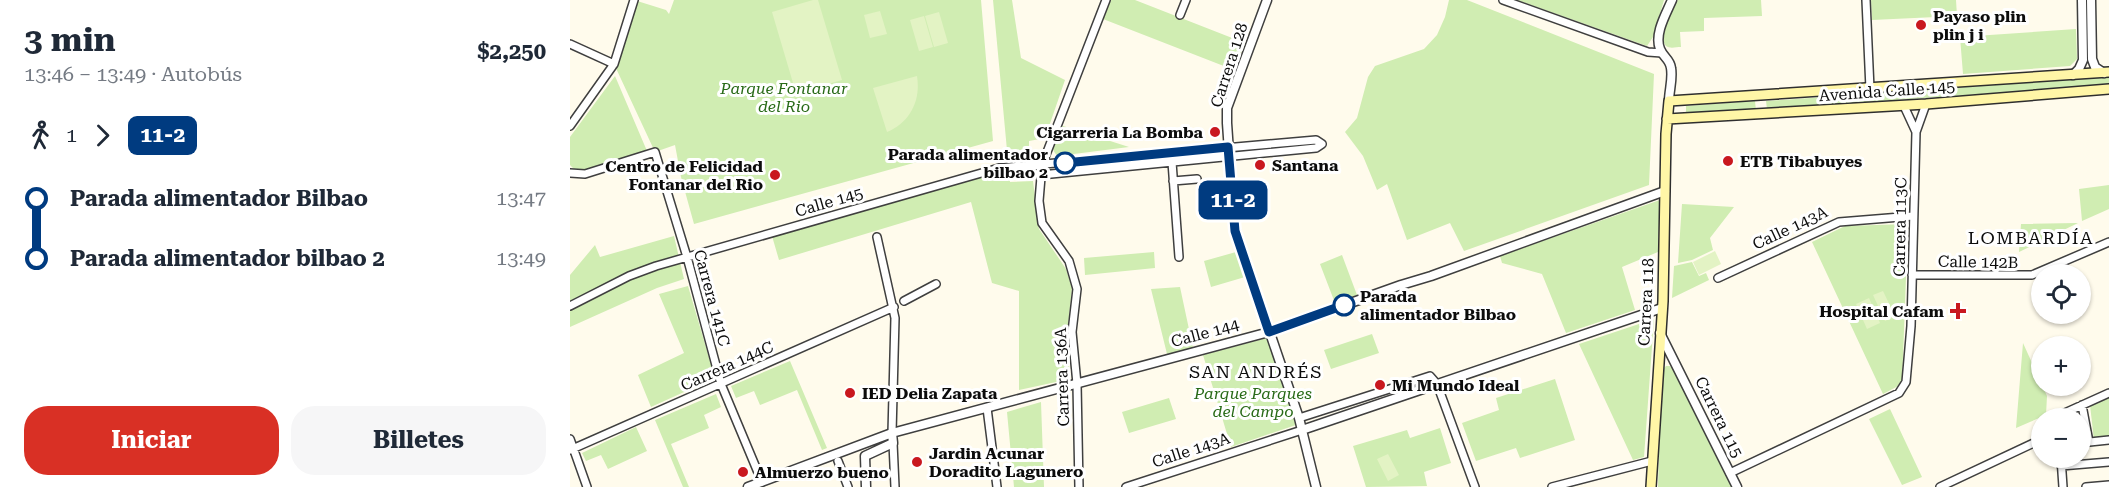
<!DOCTYPE html>
<html lang="es">
<head>
<meta charset="utf-8">
<style>
  :root { --surface:#fff; --page:#f6f6f7; --text:#1f2937; --muted:#747a83; --accent:#d93025 }
  body { margin:0; font-family:"Roboto Serif",serif; background:var(--page); color:var(--text); height:100vh; display:flex; flex-direction:column; font-size:22px; white-space:nowrap }
  * { box-sizing:border-box; margin:0 }
  p { font-size:20px; color:var(--muted) }
  .icon { flex:none; width:33px; height:33px; fill:none; stroke:currentColor; stroke-width:2; stroke-linecap:round; stroke-linejoin:round }
  .map { position:relative; flex:1; overflow:hidden }
  .side { display:flex; flex-direction:column; background:var(--surface); width:570px }
  .side>* { flex:none }
  .badge { padding:0 12px; border-radius:9px; font-size:21px; line-height:39px }
  .tools { position:absolute; left:1461px; top:264px; display:grid; gap:12px }
  .tools a { display:grid; place-items:center; width:60px; height:60px; border-radius:50%; background:var(--surface); box-shadow:0 2px 4px #0004; font-size:30px }
  .map>.badge { position:absolute; translate:-50% -50%; box-shadow:0 0 0 3px #fff }
  .legs { display:flex; align-items:center; gap:9px; height:66px; padding:0 24px; font-size:20px }
  .legs p { margin-inline-start:auto }
  .head { display:flex; align-items:center; justify-content:space-between; height:102px; padding:0 24px }
  h1 { font-size:33px; font-weight:700; line-height:45px }
  .button { display:flex; gap:12px; margin-top:auto; padding:12px 24px }
  .button a { flex:1; height:69px; border-radius:24px; background:var(--accent); color:#fff; font-size:24px; font-weight:700; line-height:69px; text-align:center }
  .button a+a { background:var(--page); color:var(--text) }
  ul { padding:0 24px; list-style:none }
  li { display:flex; align-items:center; gap:21px; height:60px; font-size:22px }
  li i { display:grid; place-items:center; width:9px; height:100%; margin:0 8px; background:currentColor }
  li i::after { content:''; width:15px; height:15px; margin:-8px; border:4px solid; border-radius:50%; background:var(--surface) }
  li p { margin-inline-start:auto }
  li:first-child i { background:linear-gradient(#0000 50%,currentColor 0) }
  li:last-child i { background:linear-gradient(currentColor 50%,#0000 0) }
  main { display:flex; flex:1; min-height:0 }
  .map>svg:first-child { display:block }
  .green { fill:#d0edb2 }
  .pitch { fill:#e3f3c4 }
  .lines { fill:none; stroke-linecap:round; stroke-linejoin:round }
  .minor-casing { stroke:#3f3f3f; stroke-width:10 }
  .tertiary-casing { stroke:#3f3f3f; stroke-width:11 }
  .secondary-casing { stroke:#2e2e2e; stroke-width:12 }
  .minor { stroke:#fff; stroke-width:7 }
  .tertiary { stroke:#fff; stroke-width:8 }
  .secondary { stroke:#fff6a7; stroke-width:9 }
  .line-1-casing { stroke:#fff; stroke-width:14 }
  .line-1 { stroke:#003b80; stroke-width:9 }
  .poi-dot { fill:#c9181f; stroke:#fff; stroke-width:2 }
  .stop-1-dot { fill:#fff; stroke:#003b80; stroke-width:3 }
  .labels { text-anchor:middle; dominant-baseline:central; stroke-width:6; stroke-linejoin:round; paint-order:stroke }
  .poi-label { font-size:16px; font-weight:bold; fill:#0c0c0c; stroke:#fff; text-anchor:start }
  .street-label { font-size:16px; fill:#0c0c0c; stroke:#fff }
  .park-label { font-size:16px; font-style:italic; fill:#286a17; stroke:#fff }
  .stop-label { font-size:16px; font-weight:bold; fill:#0c0c0c; stroke:#fff; text-anchor:end }
  .neighbourhood-label { font-size:18px; letter-spacing:1.5px; fill:#0c0c0c; stroke:#fff }
</style>
</head>
<body>
<main>
<section class="side">
<div class="head"><div><h1>3 min</h1><p>13:46 – 13:49 · Autobús</p></div><b>$2,250</b></div>
<div class="legs"><svg class="icon" aria-label="walk" viewBox="0 0 24 24"><circle cx="13" cy="4" r="2"/><path d="M13 8l-2 6 4 7M11 14l-3 7M7 12l3-4h3l4 4"/></svg>1<svg class="icon" aria-label="forward" viewBox="0 0 24 24"><path d="M9 5l7 7-7 7"/></svg><b class="badge" style="background:#003b80;color:#fff">11-2</b></div>
<ul>
<li><i style="color:#003b80"></i><b>Parada alimentador Bilbao</b><p>13:47</p></li>
<li><i style="color:#003b80"></i><b>Parada alimentador bilbao 2</b><p>13:49</p></li>
</ul>
<div class="button"><a>Iniciar</a><a>Billetes</a></div>
</section>
<div class="map">
<svg width="1539" height="487" viewBox="0 0 1539 487">
  <rect width="100%" height="100%" fill="#fffbec"/>
  <path class="green" d="M64,0L96,10L99,14L104,0H411L423,141L124,224L111,177L105,145L85,152L44,64Z
    M423,0H442L451,58L495,80L475,138L459,141V159L438,161Z
    M541,0H565L675,43L664,70L533,19Z
    M879,0H897L1084,74L1079,185L894,251L880,223L837,240L817,184L807,190L793,156L775,132L787,118L798,77L805,66L854,49L867,35L875,17Z
    M947,0H1094L1083,37L1077,46Z
    M1108,0H1191L1192,16L1134,18V31L1110,32L1111,47C1106,47 1100,49 1096,46C1087,36 1102,9 1108,0Z
    M1301,0H1386L1387,16L1302,20Z
    M1506,29L1507,59L1500,66L1393,74L1390,37Z
    M45,76L77,151L7,172L0,165V137Z
    M1539,77V85L1197,109L1196,101Z
    M1185,101L1186,111L1116,115V106Z
    M490,125L559,147L488,156C477,148 486,135 490,125Z
    M439,172L440,182L463,181L469,229L496,269L502,288L497,336L500,379L449,390V291L422,283L401,202L209,260L202,236L427,173Z
    M1539,185V209L1512,221L1509,189Z
    M1090,200L1088,252L1052,267L1065,310L996,333L972,274L932,263L930,256Z
    M1112,204L1164,207L1140,238L1143,250L1122,260L1108,263Z
    M1507,223H1508L1449,252L1451,224Z
    M1338,224L1332,384L1313,394L1242,242L1275,226Z
    M104,236L114,279L87,288L0,327V275L25,245L30,257Z
    M584,252L585,268L515,275L514,258Z
    M666,252L675,277L641,287L634,261Z
    M772,255L787,295L765,303L750,264Z
    M1122,262L1129,276L1136,273L1139,280L1102,298L1104,266Z
    M118,286L145,378L81,407L68,375L114,353L89,294Z
    M610,287L623,348L597,354L581,289Z
    M1084,319L1074,457L1063,460L1009,344Z
    M802,334L809,353L761,369L754,350Z
    M697,338L726,425L661,447L633,355Z
    M1453,343L1477,396L1476,415L1446,428Z
    M220,361L257,448L252,450L227,390L190,405L184,391L166,398L161,386Z
    M1096,366H1100L1103,369L1162,487H1088L1091,377L1093,369Z
    M985,379L1005,440L950,458L946,448L906,461L892,423L929,410L926,398Z
    M146,394L151,407L134,415L139,428L101,444L119,487H113L85,420Z
    M1539,397V438L1524,440L1520,405Z
    M599,398L606,419L559,433L552,412Z
    M471,402L474,487H444L437,412Z
    M1320,409L1352,477L1332,485L1299,419Z
    M66,427L77,451L38,469L31,455L16,461L12,453Z
    M870,428L881,463L854,472L857,486L796,487L783,446L837,430L840,438Z"/>
  <path class="pitch" d="M243,0H248L272,80L226,93L202,12Z
    M310,11L317,34L300,38L294,15Z
    M369,12L378,43L364,47L355,16Z
    M354,16L363,47L349,51L340,20Z
    M347,76C351,101 340,122 317,132L303,88Z
    M1145,251L1151,264L1129,275L1123,262Z
    M1313,291L1325,316L1315,321L1303,295Z
    M1299,298L1310,323L1297,329L1286,304Z
    M818,454L829,475L818,481L807,459Z"/>
  <g class="lines">
    <defs>
      <path id="minor" d="M933,0L1078,52L1092,53
        M1296,0L1300,89
        M610,15L616,0
        M0,44L44,64
        M1334,106L1346,132
        M0,126L44,64L64,0
        M602,162L609,257
        M0,173L15,174L85,152L117,257L151,384L192,482
        M471,175L746,148L752,144
        M603,181L627,179
        M307,237L325,318L322,433
        M1342,275H1462L1539,242
        M1148,278L1269,222L1343,216
        M334,301L366,284
        M0,306L59,276L86,266L429,168L746,140L752,144
        M1512,405L1519,442
        M417,408L427,487
        M729,418L860,376L867,384L905,487
        M1488,418V416L1539,393
        M0,439L17,487
        M323,443L325,487
        M1510,443L1539,440
        M0,450L324,307
        M1491,458L1493,487
        M268,461L278,487
        M1491,466L1539,462
        M1160,473L1329,393L1336,382L1341,326L1346,132L1356,104
        M509,487L507,384L502,332L507,289L499,261L472,223L469,201L472,165L536,0
        M556,487L732,430
        M982,487L1082,461
        M1370,487L1472,439
        M1516,487L1539,485"/>
      <path id="tertiary" d="M697,0L657,108V123L664,224L668,239L729,418L746,487
        M1521,0L1522,59L1525,67L1534,73
        M1503,75L1509,69L1513,60L1512,0
        M1099,101C1099,91 1103,79 1101,68C1100,59 1093,57 1090,49C1084,34 1096,14 1102,0
        M1090,333L1167,487
        M732,430L1092,308
        M178,487L322,433L699,332L831,285L861,276L1095,191
        M296,487L295,456L323,443L322,433"/>
      <path id="secondary" d="M1097,119L1356,104L1539,89
        M1081,487L1093,301L1096,134L1099,101L1539,72"/>
    </defs>
    <use href="#minor" class="minor-casing"/>
    <use href="#tertiary" class="tertiary-casing"/>
    <use href="#secondary" class="secondary-casing"/>
    <use href="#minor" class="minor"/>
    <use href="#tertiary" class="tertiary"/>
    <use href="#secondary" class="secondary"/>
  </g>
  <g class="lines">
    <defs>
      <path id="line-1" d="M495,163L658,147L665,231L699,332L774,305"/>
    </defs>
    <use href="#line-1" class="line-1-casing"/>
    <use href="#line-1" class="line-1"/>
  </g>
  <g class="poi-dot">
    <circle cx="1351" cy="25" r="6"/>
    <circle cx="645" cy="132" r="6"/>
    <circle cx="1158" cy="161" r="6"/>
    <circle cx="690" cy="165" r="6"/>
    <circle cx="205" cy="175" r="6"/>
    <path d="M1385 302h6v6h6v6h-6v6h-6v-6h-6v-6h6z"/>
    <circle cx="810" cy="385" r="6"/>
    <circle cx="280" cy="393" r="6"/>
    <circle cx="347" cy="462" r="6"/>
    <circle cx="173" cy="472" r="6"/>
  </g>
  <g class="stop-1-dot">
    <circle cx="495" cy="163" r="10"/>
    <circle cx="774" cy="305" r="10"/>
  </g>
  <g class="labels">
    <g class="poi-label">
      <text x="1363" y="16">Payaso plin<tspan x="1363" dy="18">plin j i</tspan></text>
      <text x="633" y="132" text-anchor="end">Cigarreria La Bomba</text>
      <text x="1170" y="161">ETB Tibabuyes</text>
      <text x="702" y="165">Santana</text>
      <text x="193" y="166" text-anchor="end">Centro de Felicidad<tspan x="193" dy="18">Fontanar del Rio</tspan></text>
      <text x="1374" y="311" text-anchor="end">Hospital Cafam</text>
      <text x="822" y="385">Mi Mundo Ideal</text>
      <text x="292" y="393">IED Delia Zapata</text>
      <text x="359" y="453">Jardin Acunar<tspan x="359" dy="18">Doradito Lagunero</tspan></text>
      <text x="185" y="472">Almuerzo bueno</text>
    </g>
    <g class="street-label">
      <text transform="translate(659 65) rotate(-72)">Carrera 128</text>
      <text transform="translate(1317 91) rotate(-4)">Avenida Calle 145</text>
      <text transform="translate(259 202) rotate(-16)">Calle 145</text>
      <text transform="translate(1330 227) rotate(-89)">Carrera 113C</text>
      <text transform="translate(1220 228) rotate(-25)">Calle 143A</text>
      <text transform="translate(1408 262) rotate(1)">Calle 142B</text>
      <text transform="translate(142 298) rotate(75)">Carrera 141C</text>
      <text transform="translate(1076 302) rotate(-87)">Carrera 118</text>
      <text transform="translate(635 333) rotate(-15)">Calle 144</text>
      <text transform="translate(157 366) rotate(-24)">Carrera 144C</text>
      <text transform="translate(492 377) rotate(-92)">Carrera 136A</text>
      <text transform="translate(1149 417) rotate(64)">Carrera 115</text>
      <text transform="translate(621 450) rotate(-18)">Calle 143A</text>
    </g>
    <g class="park-label">
      <text x="214" y="88">Parque Fontanar<tspan x="214" dy="18">del Rio</tspan></text>
      <text x="683" y="393">Parque Parques<tspan x="683" dy="18">del Campo</tspan></text>
    </g>
    <g class="stop-label">
      <text x="478" y="154">Parada alimentador<tspan x="478" dy="18">bilbao 2</tspan></text>
      <text x="790" y="296" text-anchor="start">Parada<tspan x="790" dy="18">alimentador Bilbao</tspan></text>
    </g>
    <g class="neighbourhood-label">
      <text x="1461" y="237">LOMBARDÍA</text>
      <text x="686" y="371">SAN ANDRÉS</text>
    </g>
  </g>
</svg>
<div class="tools">
<a><svg class="icon" aria-label="locate" viewBox="0 0 24 24"><circle cx="12" cy="12" r="6"/><path d="M12 2v4M12 18v4M2 12h4M18 12h4"/></svg></a>
<a>+</a>
<a>−</a>
</div>
<b class="badge" style="left:663px;top:200px;background:#003b80;color:#fff">11-2</b>
</div>
</main>
</body>
</html>
